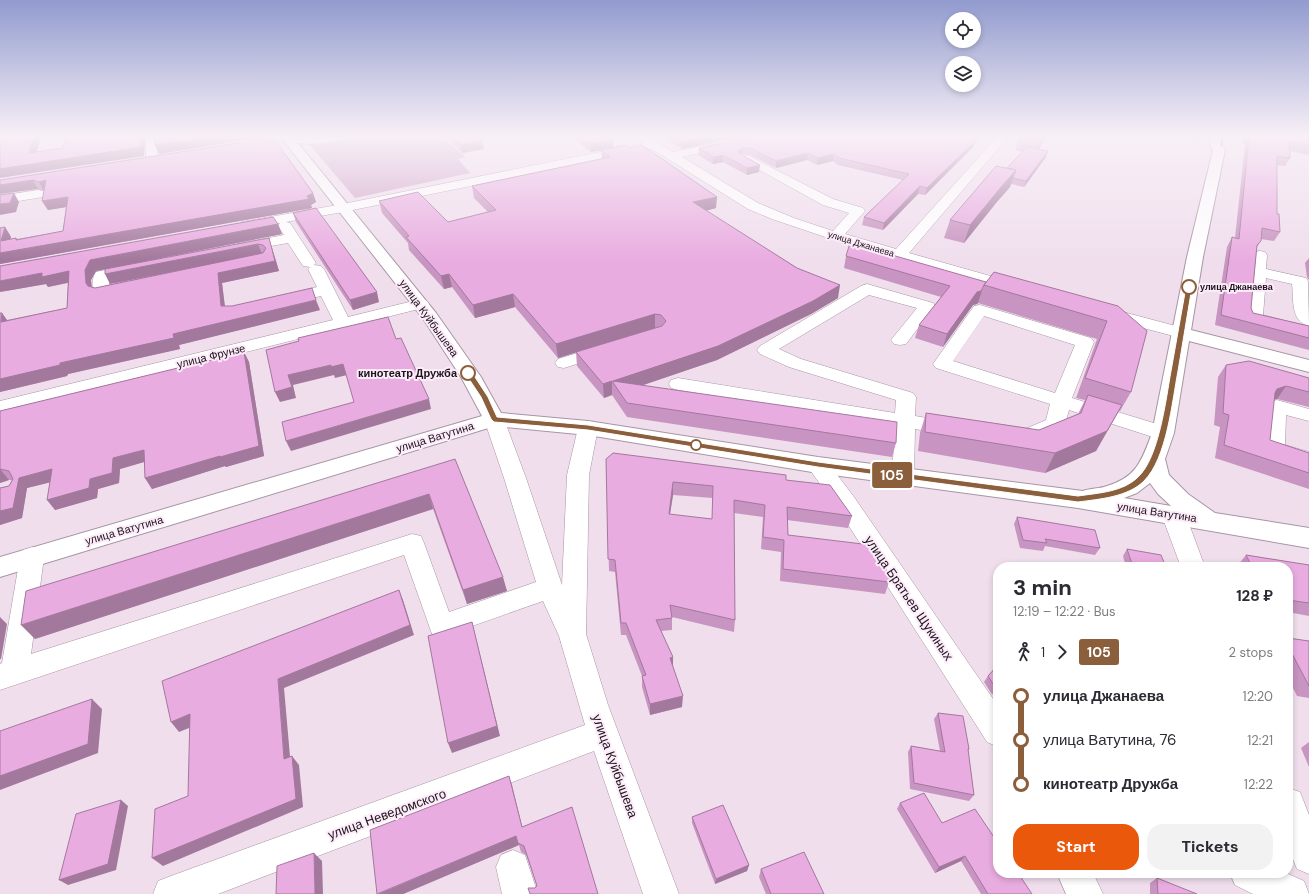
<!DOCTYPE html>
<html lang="en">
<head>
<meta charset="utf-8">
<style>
  :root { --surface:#fff; --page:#f2f2f3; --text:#2b2b33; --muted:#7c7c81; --accent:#ea580c }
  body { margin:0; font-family:"DM Sans",sans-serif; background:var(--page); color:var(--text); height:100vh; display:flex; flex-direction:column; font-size:15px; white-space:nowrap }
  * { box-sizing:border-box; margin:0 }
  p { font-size:13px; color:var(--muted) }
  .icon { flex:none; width:22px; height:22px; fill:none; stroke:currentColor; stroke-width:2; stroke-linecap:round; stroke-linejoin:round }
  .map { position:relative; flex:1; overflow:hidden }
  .drawer { position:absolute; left:993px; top:562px; width:300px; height:316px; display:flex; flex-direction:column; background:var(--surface); border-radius:16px; box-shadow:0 2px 6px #0003 }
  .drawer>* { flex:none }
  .badge { padding:0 8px; border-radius:3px; font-size:14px; line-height:26px }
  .tools { position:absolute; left:945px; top:12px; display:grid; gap:8px }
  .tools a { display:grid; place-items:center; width:36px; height:36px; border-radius:50%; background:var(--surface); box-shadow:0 2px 6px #0003; font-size:20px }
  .map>.badge { position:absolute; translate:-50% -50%; box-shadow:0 0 0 2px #fff }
  .legs { display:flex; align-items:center; gap:6px; height:44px; padding:0 20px; font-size:13px }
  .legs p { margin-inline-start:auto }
  .headline { display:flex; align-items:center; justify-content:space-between; height:68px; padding:0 20px }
  h1 { font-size:22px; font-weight:700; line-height:30px }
  .button { display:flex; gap:8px; margin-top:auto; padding:8px 20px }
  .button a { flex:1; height:46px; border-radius:16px; background:var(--accent); color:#fff; font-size:16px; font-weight:700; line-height:46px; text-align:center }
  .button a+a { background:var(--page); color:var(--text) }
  ul { padding:0 20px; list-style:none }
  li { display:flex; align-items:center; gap:14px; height:44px; font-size:15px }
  li i { display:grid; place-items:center; width:6px; height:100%; margin:0 5px; background:currentColor }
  li i::after { content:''; width:10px; height:10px; margin:-5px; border:3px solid; border-radius:50%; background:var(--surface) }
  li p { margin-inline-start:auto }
  li:first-child i { background:linear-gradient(#0000 50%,currentColor 0) }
  li:last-child i { background:linear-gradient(currentColor 50%,#0000 0) }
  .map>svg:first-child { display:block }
  .green { fill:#cfa4c8 }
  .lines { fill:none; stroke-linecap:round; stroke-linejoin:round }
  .minor-casing { stroke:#a696a3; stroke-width:1 }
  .major-casing { stroke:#a696a3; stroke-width:2 }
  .minor { fill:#fff; fill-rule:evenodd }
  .major { fill:#fff; fill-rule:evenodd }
  .tram { stroke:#40383e; stroke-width:1 }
  .wall { fill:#c894c1; fill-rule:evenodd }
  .shaded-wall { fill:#a3789d }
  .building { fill:#e9ace0; stroke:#a3789d; fill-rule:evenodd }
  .line-1 { fill:#8b5e3c; stroke:#fff }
  .stop-1-dot { fill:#fff; stroke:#8b5e3c; stroke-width:2 }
  .labels { text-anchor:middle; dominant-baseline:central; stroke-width:4; stroke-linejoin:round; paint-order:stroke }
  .far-street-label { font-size:9px; fill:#1b151a; stroke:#fdebfa }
  .far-stop-label { font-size:9px; font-weight:bold; fill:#1b151a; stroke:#fdebfa; text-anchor:start }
  .street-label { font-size:11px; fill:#1b151a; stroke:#fdebfa }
  .stop-label { font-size:11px; font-weight:bold; fill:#1b151a; stroke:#fdebfa; text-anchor:end }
  .near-street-label { font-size:13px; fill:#1b151a; stroke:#fdebfa }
</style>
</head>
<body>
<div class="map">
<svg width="1309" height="894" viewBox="0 0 1309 894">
  <rect width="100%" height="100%" fill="#f0deed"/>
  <path class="green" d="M375,136H450L443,137L465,157L458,159L470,173L355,198L309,144Z"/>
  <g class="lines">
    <defs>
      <path id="minor" d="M146,136H156L158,160L156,162H148L146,160Z
        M636,136H647L673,152L749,136H769L768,138L764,139L682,157L758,203L794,218L833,231L849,213L823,205L741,160L739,158L741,156H749L833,199L863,208L865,211L845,234L896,249L998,136H1009L909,253L1022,285L1024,288L1022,291L1016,293L1010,291L846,244L772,219L748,209L652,149L343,212L286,222L290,223L292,226L316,263L314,265L321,266L324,269L348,317L421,299L427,301L429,304L427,307L0,413V401L333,320L321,296L286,304L280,302L278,299L280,296L317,287L308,269L310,267L303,266L288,243L242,251L237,250L235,247L237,244L242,243L284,235L278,226L280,223L247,229L242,228L240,225L242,222L343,204L644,143L637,139Z
        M38,190L43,191L44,194L43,197L0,204V196Z
        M1260,251L1265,252L1267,255L1266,269L1306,278L1308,281L1309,326C1290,321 1294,300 1292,284L1266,278L1263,315L1309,327V337L1248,322L1246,318L1253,255L1255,252Z
        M133,264L138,266L141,269L138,272L109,278V286L124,282L130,284L132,287L130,290L101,297L95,295C91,290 92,277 96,272Z
        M867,284L933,303L935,306L906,344L900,345L894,344L891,340L917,308L869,295L779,349L801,359L913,393L916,397L915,416L957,423L960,428L957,433L950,435L915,429L914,477L911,482L903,485L895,482L892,477L895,426L678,390L671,388L669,384L671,380L678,378L895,413L896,400L789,367L760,354L757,350L760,346L861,286Z
        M980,305L1091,338L1094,342L1072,398L1170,428L1173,433L1170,438L1163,440L1156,438L1069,410L1065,424L1062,429L1037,440L1030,442L1023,440L1020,435L1023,430L1046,420L1050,404L936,368L933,364L974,306ZM984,316L1075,345L1055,393L953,361Z
        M1108,308L1187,329L1190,333L1187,337L1181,338L1102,317L1100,313L1102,309Z
        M603,345L609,346L612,350L609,354L564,368L558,367L555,363L558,359Z
        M1277,400L1309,409V421L1286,415L1285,445L1309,452V467L1267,454L1263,449L1267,406L1270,402Z
        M494,413L501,414L504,419L526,478L562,585L567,475L578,428L581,423L588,421L595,423L598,428L589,475L586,634L608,705L679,894H643L594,751L218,894H153L158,881L171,876L585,725L559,636L543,601L441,637L432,634L404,555L0,690V664L2,663L20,557L23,550L32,547L41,550L44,557L31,654L412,534L421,536L424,543L449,612L536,582L504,478L484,419L487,414Z
        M818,458L826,460L854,497L998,706V747L987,742L838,509L810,470L807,465L810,460Z
        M1174,507L1182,510L1186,516L1205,567H1181L1162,516L1166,510Z
        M1288,788L1300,792L1309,815V874L1297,869L1288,847Z
        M513,850L525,855L538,894H502L496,867L501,855Z
        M1057,873H1093L1103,894H1066Z
        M1230,873H1286L1304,881L1309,894H1253L1235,885Z"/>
      <path id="major" d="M280,136L312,138L356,136L354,138L350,139L312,144L298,143L436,313L481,377L501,413L588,421L818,457L1083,491C1090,488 1099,489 1107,486C1137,477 1142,460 1152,433L1187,257L1213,150L1210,145L1211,136H1223L1222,145L1225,150L1203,257L1191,330L1309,360V372L1189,341L1174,433L1165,459L1169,475L1188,494L1215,513L1309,528V548L1078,508L818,473L588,435L495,426L0,577V557L482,416L461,377L424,320ZM1150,483L1158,494L1171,506L1124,498L1137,493Z"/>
    </defs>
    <use href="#minor" class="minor-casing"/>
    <use href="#major" class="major-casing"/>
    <use href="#minor" class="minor"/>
    <use href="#major" class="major"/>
    <path class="tram" d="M1221,146L1222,136"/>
  </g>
  <path class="wall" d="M445,136H477L482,141L484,149L462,153Z
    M570,136H607L613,148L716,208L706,211L838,298L811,314L717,360L642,385L896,443L892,457L627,417L612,395L604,398L577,366L576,352L558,358L515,307L475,318L452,287L444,289L409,250L408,243L382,213L379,201L448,222L488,212L474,198L472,186L602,159L601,150L591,152ZM655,328H656L588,348Z
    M661,136H742L682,149Z
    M755,136H980L975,142L973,147L925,195L918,194L883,230L862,225L864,217L903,180L838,165L833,161L817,165L807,160L776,168L750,155L741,154L759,172L747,175L723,162L713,164L698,155L699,148Z
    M1020,136H1047L1039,149L1048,151L1046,157L1024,187L1011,184L1010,187L996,203L964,243L944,238L950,220L1007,168L1022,152L1015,150Z
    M1182,136H1204L1202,140L1181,137Z
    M1243,136H1309V155L1290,151V158L1285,166L1277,165V214L1280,232L1274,241L1261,239V241L1257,247L1251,308L1253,313L1309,326V350L1215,325L1227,247L1232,237L1235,238L1245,144L1242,143Z
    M264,139L313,193L316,202L311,205L312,208L0,264L5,227L11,237L10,239L16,238L17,239L63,231L66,207L48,210L42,201L44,191L0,180Z
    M293,213L379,302L353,310L296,222Z
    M278,224L282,234L96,271L91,280L92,287L95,288L262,254L110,284L269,238L272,248L279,271L222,283L225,306L320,310L179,345L180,349L68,374L67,376L0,392L2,313L7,320L67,308L68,283L48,287L46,284L0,292Z
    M846,256L1118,306L1131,392L1120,411H1119L1096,451L1045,473L918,451L920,433L926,413L1039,430L1078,414L1085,400L1076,398L1097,339L978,303L977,304L973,305L943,347L915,338L919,325L941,297L844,268Z
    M1309,258V280L1307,277L1305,263Z
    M244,352L249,362L264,456L226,467L225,466L152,489L145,478L144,462L120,469L119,483L98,489L97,498L55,510L50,482L27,488L22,518L0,525V488L9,486L12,480H9L0,483V411Z
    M1226,365L1309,378V407L1277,399H1274L1270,440L1309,453V489L1215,458L1220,427L1214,425L1218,377Z
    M455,459L507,591L467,604L433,509L35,639Z
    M606,459L786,480L852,516L848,528L787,520L788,535L889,582L885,594L780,581L781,552L761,549L763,517L734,513L735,620L734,632L672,617V630L661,631L673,667L682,707L650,715L642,687V676L626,635H621L615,572L609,571ZM673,495L713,498L712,519L670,515Z
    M1017,517L1100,548L1095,555L1045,546L1043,551L1020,548L1014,524Z
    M1127,549L1166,567H1126L1123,556Z
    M1246,555L1309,565V616L1288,612V567H1237V566Z
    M1288,638L1309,641V698L1297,696L1288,678Z
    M998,665V699L991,693L984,682L988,676Z
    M938,713L969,749L968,752L974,795L969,801L910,789L908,752L911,746L940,751L934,719Z
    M1309,742V767L1301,748Z
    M509,776L522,826L598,894L535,888L537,886L526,855L521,852L519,845L403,894Z
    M900,803L942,823L1032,894H981L961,861L935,873L897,809Z
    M692,817L749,865L747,871L715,884L692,823Z
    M761,869L824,894H766L759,877Z
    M1157,878L1197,894H1150V883Z"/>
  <path class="shaded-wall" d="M34,136H41L34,162L29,153Z
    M141,136H145L144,156L0,178V169Z
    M215,136H263V137L159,154L155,145Z
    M711,136H742L682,149V142Z
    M976,136H980L975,142L973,147L925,195L927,188Z
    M1043,136H1047L1036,154L1041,140Z
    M613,140V148L591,152V144Z
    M482,141L484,149L462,153L461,145Z
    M742,148L741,154L738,151Z
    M1048,151L1046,157L1024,187L1026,181Z
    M808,153L807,160L776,168V161Z
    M834,154L833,161L817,165L818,158Z
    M723,155V162L713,164V157Z
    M760,165L759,172L747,175V168Z
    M1016,170L1010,187L996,203L964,243L970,225L1002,186Z
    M33,180L38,189L0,194V185Z
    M46,180L44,191L39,182Z
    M920,186L918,194L883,230L884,223Z
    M14,193L19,202L16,212L0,215V204Z
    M313,193L316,202L311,205L312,208L0,264V253L16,240V238L23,248L307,196Z
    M68,197L73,206L48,210L42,201Z
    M717,197L716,208L692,214L693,202Z
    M278,224L282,234L96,271L91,280L92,293L86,283L85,270L90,260Z
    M5,227L11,237L7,251L1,241Z
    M269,238L272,248L279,271L222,283L226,317L221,306L218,273L275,261Z
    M258,244L262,254L110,284L105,274Z
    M69,271L75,281L48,287L46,284L0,292V281L42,273Z
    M449,274L452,287L444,289L441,276Z
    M840,285L838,298L811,314L717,360L620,393L613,381Z
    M982,290L978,303L977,304L973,305L943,347L947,334L977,292Z
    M377,292L379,302L353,310L350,300Z
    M513,294L515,307L475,318L473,305Z
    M316,300L320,310L179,345L180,349L68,374L67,376L0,392V379L173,334Z
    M2,313L9,323L1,322Z
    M655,314V328L558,358L556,344Z
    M244,352L249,362L264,456L226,467L225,466L152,489L145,478Z
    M343,364L347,375L335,378L334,375L293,385L296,398L280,402L275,392L288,375L331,365Z
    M612,381V395L604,398L603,384Z
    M1286,386L1277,399L1268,401L1277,389Z
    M429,399L431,409L291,451L286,441Z
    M1122,405L1096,451L1045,473L1055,453Z
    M144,450L151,460L120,469L119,483L98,489L97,498L55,510L47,500L90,479L113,458Z
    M0,469L9,480L0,483Z
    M52,469L60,480L27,488L22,518L0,525V511L19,478Z
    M673,482V495L668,526L669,514Z
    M429,494L433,509L35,639L21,625Z
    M503,577L507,591L467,604L463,590Z
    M399,590L403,600L414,635L284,688L291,768L284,759L278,679Z
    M0,617L7,624L1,659H0Z
    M472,622L500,736L452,753L448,743Z
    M673,657V669L670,658Z
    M683,696L682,707L650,715V704Z
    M92,699L102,709L98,753L0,790V776Z
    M190,714L199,724L179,732L171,722Z
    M292,756L299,765L303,807L163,866L152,858Z
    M509,776L512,785L524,835L522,827Z
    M121,800L128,806L116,870L68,885L59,880Z
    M516,836L519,845L403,894H378Z
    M314,853L322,861L323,894H315Z
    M965,856L961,861L935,873L939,867Z
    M749,865L747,871L715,884L716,879Z"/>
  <path class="building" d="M0,136H34L29,153L63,148L66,136H141V147L0,169Z
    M154,136H215L155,145Z
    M451,136H477L482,141L461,145Z
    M579,136H607L613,140L591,144Z
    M672,136H711L682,142Z
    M755,136H976L973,140L975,141L927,188L920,186L884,223L864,217L909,174L839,158L834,154L818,158L808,153L776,161L750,148H742L738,151L740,154L760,165L747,168L723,155L713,157L699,148Z
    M1020,136H1043L1041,140Z
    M1249,136H1309V146L1289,142L1290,158L1277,156V214H1279L1280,232L1262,228L1261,241L1257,245L1251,308L1253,313L1309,326V338L1221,315L1232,237L1239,239Z
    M264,139L275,140L313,193L307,196L309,199L0,253V228L5,227L1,241L16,238V240L63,231L68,197L42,201L46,180L39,182L33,180L0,185V180Z
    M625,145L628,148L642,145L717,197L693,202L797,268L840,285L813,301L718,346L613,381L897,422L896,443L627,403L612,381L603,384L576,352L662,326L666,321L661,315L655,314L556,344L513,294L473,305L449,274L441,276L406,237L409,236L379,201L418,192L448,222L496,210L472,186L610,157L601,150Z
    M1027,147L1048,151L1026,181L1013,178L1016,170L1007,168Z
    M996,166L1016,170L1002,186L970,225L950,220Z
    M14,193L10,203L0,204V195Z
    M316,208L377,292L350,300L293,213Z
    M273,217L278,224L90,260L85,270L86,283L88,286L95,288L263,253L266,248L263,245L258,244L105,274V269L269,238L275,261L218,273L221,306H232L312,288L316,300L173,334L174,338L60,363V365L0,379V313H2L1,322L67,308L69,271L42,277V273L0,281V266Z
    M850,243L986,282L984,285L981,291L977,292L947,334L919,325L950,286L846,256Z
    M994,272L1118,306L1147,331L1131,392L1085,378L1107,321L984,285Z
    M388,317L396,339L401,338L429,399L286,441L282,422L354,402L343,364L331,367V365L288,375L292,387L275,392L266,350L299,341L298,338Z
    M244,352L259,446L220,457V456L145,478L144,450L113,458L112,473L90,479L89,488L47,500L52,469L19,478L13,508L0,511V488L9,486L13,479L9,471L0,469V411Z
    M1249,361L1309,378V392L1286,386L1277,389L1275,393L1270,440L1309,453V473L1224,445L1229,415L1223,413L1226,365Z
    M1088,395L1122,405L1107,431L1055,453L925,432L926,413L1039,430L1081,413Z
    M613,453L786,475V480L830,485L852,516L787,507L788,535L871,545L888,572L889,582L783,569L784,540L763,537L765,505L734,500L735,620L670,605L672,618L656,620L673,657L670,658L683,696L650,704L642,676L646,675L626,623H621L615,560L608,559L606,459ZM673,482L713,486L712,519L669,514Z
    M455,459L503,577L463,590L429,494L21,625L26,591Z
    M1017,517L1095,530L1100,548L1045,539L1047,543L1023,540Z
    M1127,549L1161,555L1166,567H1133Z
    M1246,555L1309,565V603L1288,600V567H1252Z
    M399,590L410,625L278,679L284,759L292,756L296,799L152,858L155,809L188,796L190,714L171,722L162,681Z
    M472,622L497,726L448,743L428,636Z
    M1288,638L1309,641V686L1288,646Z
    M998,665V689L995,687L988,676Z
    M92,699L88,744L0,776V731Z
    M938,713L963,716L969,749H968L974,795L914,783L911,746L945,752Z
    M509,776L522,827L572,807L598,894H530L528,888H535L537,886L524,846L518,843L516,836L377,894L370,830Z
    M924,793L942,823L975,809L998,843V873H1018L1032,894H988L965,856L939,867L900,803Z
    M121,800L108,864L59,880L76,814Z
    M723,805L749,865L716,879L692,817Z
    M804,852L824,894H771L761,869Z
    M314,853L315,894H276L277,866Z
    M1157,878L1197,894H1158Z"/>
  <linearGradient id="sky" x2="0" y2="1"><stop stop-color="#919bce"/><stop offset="0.52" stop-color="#f8f0f7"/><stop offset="1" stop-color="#f8f0f7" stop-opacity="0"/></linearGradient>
  <rect width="1309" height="261" fill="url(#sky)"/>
  <path class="line-1" d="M1189,285L1192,287C1187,315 1183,343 1178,371C1172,402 1167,458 1144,481C1128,497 1100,499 1078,502L818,467L588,430L494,422L491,419L481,397L465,373L471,371L488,397L497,417L588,425L818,462L1078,496C1098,493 1123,492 1138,477C1159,458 1166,399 1171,371C1176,343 1181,315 1186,287Z"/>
  <g class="stop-1-dot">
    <circle cx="1189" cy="287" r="7"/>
    <circle cx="468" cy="373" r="7"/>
    <circle cx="696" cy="445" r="5"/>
  </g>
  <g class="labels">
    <g class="far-street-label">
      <text transform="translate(861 244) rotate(17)">улица Джанаева</text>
    </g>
    <g class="far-stop-label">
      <text x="1200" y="287">улица Джанаева</text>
    </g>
    <g class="street-label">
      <text transform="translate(429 318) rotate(54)">улица Куйбышева</text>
      <text transform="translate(211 356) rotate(-14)">улица Фрунзе</text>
      <text transform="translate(435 437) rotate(-17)">улица Ватутина</text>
      <text transform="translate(1157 512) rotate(9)">улица Ватутина</text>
      <text transform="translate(124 530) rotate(-16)">улица Ватутина</text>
    </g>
    <g class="stop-label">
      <text x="457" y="373">кинотеатр Дружба</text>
    </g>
    <g class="near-street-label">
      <text transform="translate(909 598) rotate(56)">улица Братьев Щукиных</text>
      <text transform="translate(615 766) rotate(70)">улица Куйбышева</text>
      <text transform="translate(387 814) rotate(-20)">улица Неведомского</text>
    </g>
  </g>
</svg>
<div class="tools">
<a><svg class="icon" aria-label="locate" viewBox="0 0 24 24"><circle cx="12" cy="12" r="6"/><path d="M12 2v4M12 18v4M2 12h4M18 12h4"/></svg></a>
<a><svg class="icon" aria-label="layers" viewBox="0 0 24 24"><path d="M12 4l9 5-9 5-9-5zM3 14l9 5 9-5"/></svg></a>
</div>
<b class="badge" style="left:892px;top:475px;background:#8b5e3c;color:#fff">105</b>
<section class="drawer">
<div class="headline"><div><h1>3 min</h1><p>12:19 – 12:22 · Bus</p></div><b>128 ₽</b></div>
<div class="legs"><svg class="icon" aria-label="walk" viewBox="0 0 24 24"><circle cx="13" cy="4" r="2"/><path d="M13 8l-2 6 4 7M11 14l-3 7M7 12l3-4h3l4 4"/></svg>1<svg class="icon" aria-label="forward" viewBox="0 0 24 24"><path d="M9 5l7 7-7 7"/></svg><b class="badge" style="background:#8b5e3c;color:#fff">105</b><p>2 stops</p></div>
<ul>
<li><i style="color:#8b5e3c"></i><b>улица Джанаева</b><p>12:20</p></li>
<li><i style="color:#8b5e3c"></i><span>улица Ватутина, 76</span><p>12:21</p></li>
<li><i style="color:#8b5e3c"></i><b>кинотеатр Дружба</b><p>12:22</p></li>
</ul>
<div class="button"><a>Start</a><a>Tickets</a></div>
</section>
</div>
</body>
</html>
